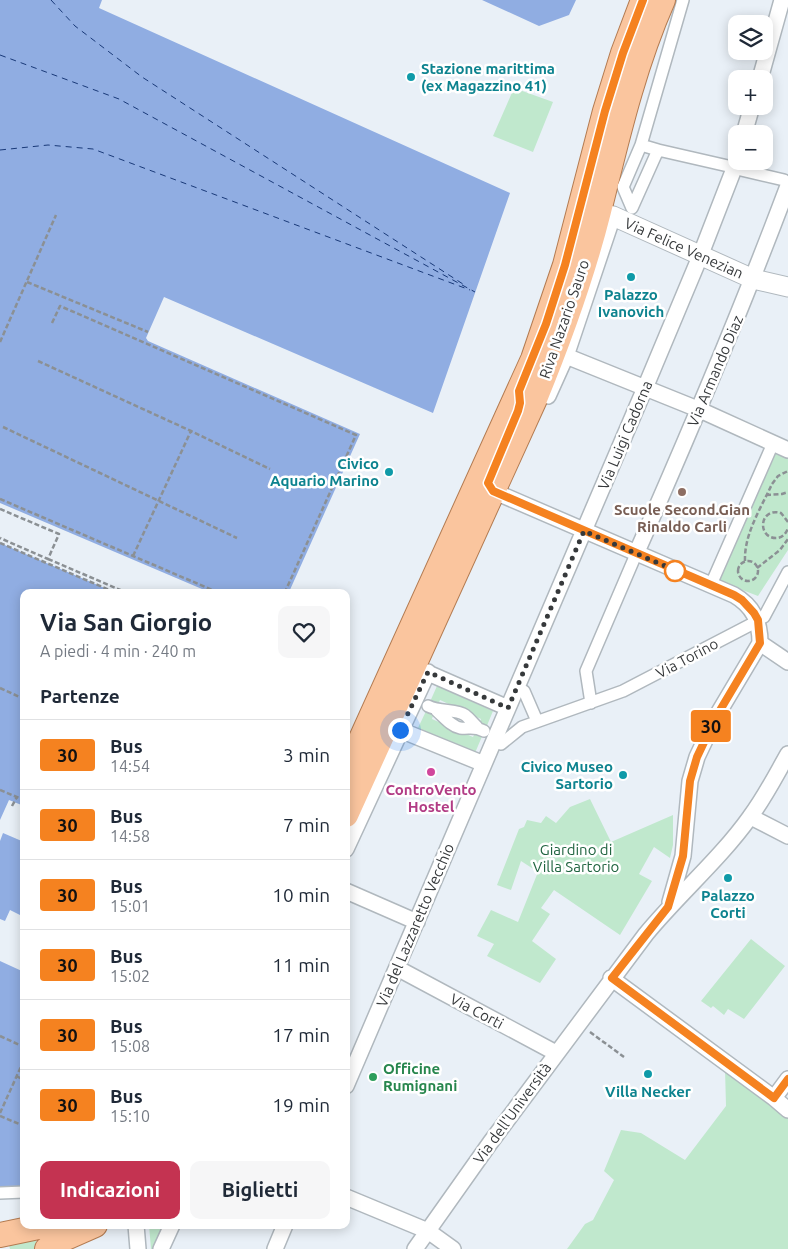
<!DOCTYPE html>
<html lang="it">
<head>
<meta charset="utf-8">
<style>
  :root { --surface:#fff; --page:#f6f6f7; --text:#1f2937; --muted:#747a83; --line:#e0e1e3; --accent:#c43351 }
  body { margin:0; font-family:Ubuntu,sans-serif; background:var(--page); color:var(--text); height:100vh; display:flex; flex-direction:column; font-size:19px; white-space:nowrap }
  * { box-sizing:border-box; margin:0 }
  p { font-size:16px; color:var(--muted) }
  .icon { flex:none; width:28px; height:28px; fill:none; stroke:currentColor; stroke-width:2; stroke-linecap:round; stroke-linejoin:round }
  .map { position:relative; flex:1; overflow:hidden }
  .side { position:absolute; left:20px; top:589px; width:330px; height:640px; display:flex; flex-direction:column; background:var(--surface); border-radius:10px; box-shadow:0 2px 12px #0003 }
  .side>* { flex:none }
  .badge { padding:0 10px; border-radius:4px; font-size:18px; line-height:32px }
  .fabs { position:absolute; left:728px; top:15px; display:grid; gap:10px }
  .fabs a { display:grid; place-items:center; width:45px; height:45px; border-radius:10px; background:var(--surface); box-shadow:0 2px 12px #0003; font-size:25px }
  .you { position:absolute; width:25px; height:25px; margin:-12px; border:4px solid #fff; border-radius:50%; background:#1a73e8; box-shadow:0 0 0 8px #1a73e833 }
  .map>.badge { position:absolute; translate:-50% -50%; box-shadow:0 0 0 2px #fff }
  h2 { padding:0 20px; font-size:19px; line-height:45px }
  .round { display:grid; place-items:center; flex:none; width:52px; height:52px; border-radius:10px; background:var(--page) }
  .summary { display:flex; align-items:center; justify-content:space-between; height:85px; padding:0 20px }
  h1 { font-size:24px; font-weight:700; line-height:38px }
  .button { display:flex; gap:10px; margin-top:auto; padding:10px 20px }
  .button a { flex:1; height:58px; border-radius:10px; background:var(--accent); color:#fff; font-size:20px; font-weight:700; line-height:58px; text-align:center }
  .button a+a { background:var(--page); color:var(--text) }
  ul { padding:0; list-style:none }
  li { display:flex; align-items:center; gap:15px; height:70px; padding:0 20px; border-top:1px solid var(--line) }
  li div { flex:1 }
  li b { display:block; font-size:19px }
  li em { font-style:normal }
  li .badge { min-width:55px; font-weight:700; text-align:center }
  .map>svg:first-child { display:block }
  .green { fill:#c0e8cd }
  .water { fill:#90ade2 }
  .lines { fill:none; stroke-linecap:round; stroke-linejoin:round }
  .ferry { stroke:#193978; stroke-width:1; stroke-dasharray:6 5; stroke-linecap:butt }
  .pedestrian-casing { stroke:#b0b8be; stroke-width:14 }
  .minor-casing { stroke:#b0b8be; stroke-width:18 }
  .tertiary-casing { stroke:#b0b8be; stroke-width:21 }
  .primary-casing { stroke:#b37b51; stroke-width:26 }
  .path { stroke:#8b9094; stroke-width:2.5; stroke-dasharray:5 2.5; stroke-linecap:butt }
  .pedestrian { stroke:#fff; stroke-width:11 }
  .minor { stroke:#fff; stroke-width:15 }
  .tertiary { stroke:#fff; stroke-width:19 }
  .primary { stroke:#fac59e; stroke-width:24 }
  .line-casing { stroke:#fff; stroke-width:11 }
  .line { stroke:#f58220; stroke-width:8 }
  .walk { stroke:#36393b; stroke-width:5; stroke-dasharray:0 9 }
  .culture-dot { fill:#0f9aa8; stroke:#fff; stroke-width:2 }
  .education-dot { fill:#8d6e63; stroke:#fff; stroke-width:2 }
  .stop-dot { fill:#fff; stroke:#f58220; stroke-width:2.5 }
  .hotel-dot { fill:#d1479c; stroke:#fff; stroke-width:2 }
  .leisure-dot { fill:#2e9e5b; stroke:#fff; stroke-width:2 }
  .labels { text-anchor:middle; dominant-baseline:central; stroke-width:5; stroke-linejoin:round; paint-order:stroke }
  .culture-label { font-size:15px; font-weight:bold; fill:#0d838f; stroke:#fff }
  .street-label { font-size:15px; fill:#36393b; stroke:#fff }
  .education-label { font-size:15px; font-weight:bold; fill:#785e54; stroke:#fff }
  .hotel-label { font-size:15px; font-weight:bold; fill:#b23c85; stroke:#fff }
  .park-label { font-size:15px; fill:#206440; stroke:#fff }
  .leisure-label { font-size:15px; font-weight:bold; fill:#27864d; stroke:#fff; text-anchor:start }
</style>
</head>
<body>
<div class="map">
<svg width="788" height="1249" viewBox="0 0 788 1249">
  <rect width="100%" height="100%" fill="#e9f0f7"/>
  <path class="green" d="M514,88L553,102L533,152L493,136Z
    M776,453L788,458V550L758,596L719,581Z
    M437,686L493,711L486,728L479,725L481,719L440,700L437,707L429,704Z
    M427,709L434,712L432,719L473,737L476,731L483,734L475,753L418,728Z
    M590,799L611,842L673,815V845L670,858L654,847L639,874L652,881L620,935L554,890L541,908L550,914L532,941L556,959L540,983L487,956L494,944L477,936L491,910L518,922L538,872L521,861L511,890L497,885L519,829L524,827L527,820L541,823L546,816L556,823L570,807Z
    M751,939L785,966L744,1019L728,1009L724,1015L713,1006L711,1008L701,1001Z
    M725,1069L788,1119V1249H567L585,1224L593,1220L614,1180L604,1171L621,1130L641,1133L685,1160L726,1106Z
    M149,1225H166L155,1249H151Z
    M36,1238V1244L34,1249H10L7,1239Z"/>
  <path class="water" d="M0,0H102L99,8L510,193L433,413L164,297L146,338L148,341L360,434L289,592H209L0,503Z
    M482,0H576L569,15L539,26Z
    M0,543L114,592H24V806L9,800L0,820Z
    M3,833L24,842V917L10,910L5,921L0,919V841Z
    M0,961L24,972V1187L0,1188Z"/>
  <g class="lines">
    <path class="ferry" d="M51,0L75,26L142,77L466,286
      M0,55L119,99L475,292
      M0,150L48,145L93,149L470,290"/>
    <defs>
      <path id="pedestrian" d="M641,145L683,0
        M641,145L658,150L632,208L623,187Z
        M658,150L728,166
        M741,170L784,180
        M713,580L771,448
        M764,617L788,572
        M524,691L537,721
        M591,703L586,671L634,559
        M428,706C439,712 457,709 465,715C469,718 473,723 477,727
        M437,711C444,717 451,726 460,728C470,729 474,726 484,731
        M501,744L522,727L623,691L750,625
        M0,1193L24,1192"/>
      <path id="minor" d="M760,79L782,0
        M744,134L752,106
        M566,356L700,410L788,450
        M548,396L566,356L613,216
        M488,485L493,491L734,595C753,606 760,621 760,643
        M636,554C690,432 741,311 788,186
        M760,643L788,662
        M396,659L508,708L484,764L388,725Z
        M508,708L645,388L699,259L737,161
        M751,817L788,836
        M346,849L428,672
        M346,891L417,922
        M670,902L683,856L690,781L697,757L716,717L760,643
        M397,968L556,1053
        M611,978L774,1098L788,1110
        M346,1086L484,764
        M774,1098L788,1079
        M346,1197L428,1231L453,1249
        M136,1225L138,1249
        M161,1249L172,1225
        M275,1249L285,1225
        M415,1249L490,1143L646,934C679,894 720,859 750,817C765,797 776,775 788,754"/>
      <path id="tertiary" d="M587,210L613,216L753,279L788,287"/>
      <path id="primary" d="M346,772L533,359L565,265L605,111L623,53L643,0
        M346,815L535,399C560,338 583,275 599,211C617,139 633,68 663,0
        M0,1235L48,1225
        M47,1249L59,1241L95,1225"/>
    </defs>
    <use href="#pedestrian" class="pedestrian-casing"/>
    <use href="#minor" class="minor-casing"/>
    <use href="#tertiary" class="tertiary-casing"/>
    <use href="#primary" class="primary-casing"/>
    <path class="path" d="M27,282L148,332
      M52,323L60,306L356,435L285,592
      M0,342L56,215
      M38,361L191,431L270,469
      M3,427L237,538
      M766,495L782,494L788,492
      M0,499L217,592
      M0,509L59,534L48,559L0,538
      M788,522L781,513C759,507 757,538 776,538C782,538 786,534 788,528
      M0,543L114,592
      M133,556L191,431
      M48,559L125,592
      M745,561C744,534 761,508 772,484L778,476L788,471
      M738 571a10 10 0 1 1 20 0a10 10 0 1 1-20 0Z
      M757,568L780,550L788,539
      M0,688L24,699
      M0,790L24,800
      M12,806L17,797
      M590,1032L624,1057
      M0,1036L24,1047
      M16,1076L24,1080
      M0,1113L24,1060
      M0,1116L24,1126"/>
    <use href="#pedestrian" class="pedestrian"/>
    <use href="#minor" class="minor"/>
    <use href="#tertiary" class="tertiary"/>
    <use href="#primary" class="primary"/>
  </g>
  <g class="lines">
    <defs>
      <path id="line" d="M643,0L623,53L605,111L565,265L546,324L519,391L520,403L518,411L488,483L493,491L734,595L742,600L754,613L758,620L760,643L716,717L697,757L690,781L683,856L668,907L612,978L774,1098L788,1079"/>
    </defs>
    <use href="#line" class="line-casing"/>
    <use href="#line" class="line"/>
    <path class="walk" d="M400,730L428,672L508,708L584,531L679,572L675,571"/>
  </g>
  <g class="culture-dot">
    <circle cx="411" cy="77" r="5"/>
    <circle cx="631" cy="277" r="5"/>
    <circle cx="389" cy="472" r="5"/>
    <circle cx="623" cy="775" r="5"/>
    <circle cx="728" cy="878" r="5"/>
    <circle cx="648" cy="1074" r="5"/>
  </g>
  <circle class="education-dot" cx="682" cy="492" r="5"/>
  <circle class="stop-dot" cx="675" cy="571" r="10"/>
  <circle class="hotel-dot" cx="431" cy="772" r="5"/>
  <circle class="leisure-dot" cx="373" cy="1077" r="5"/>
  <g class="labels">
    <g class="culture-label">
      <text x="421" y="68" text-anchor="start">Stazione marittima<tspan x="421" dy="17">(ex Magazzino 41)</tspan></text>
      <text x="631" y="294">Palazzo<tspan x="631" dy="17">Ivanovich</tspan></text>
      <text x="379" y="463" text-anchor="end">Civico<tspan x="379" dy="17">Aquario Marino</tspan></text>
      <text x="613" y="766" text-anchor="end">Civico Museo<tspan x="613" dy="17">Sartorio</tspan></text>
      <text x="728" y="895">Palazzo<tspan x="728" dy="17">Corti</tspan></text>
      <text x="648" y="1091">Villa Necker</text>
    </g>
    <g class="street-label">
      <text transform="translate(684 248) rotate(24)">Via Felice Venezian</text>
      <text transform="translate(564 319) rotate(-71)">Riva Nazario Sauro</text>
      <text transform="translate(715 371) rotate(-67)">Via Armando Diaz</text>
      <text transform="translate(625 435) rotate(-67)">Via Luigi Cadorna</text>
      <text transform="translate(687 658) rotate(-28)">Via Torino</text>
      <text transform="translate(415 925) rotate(-67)">Via del Lazzaretto Vecchio</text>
      <text transform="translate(477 1011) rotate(28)">Via Corti</text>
      <text transform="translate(512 1113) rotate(-54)">Via dell'Università</text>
    </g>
    <g class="education-label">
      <text x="682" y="509">Scuole Second.Gian<tspan x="682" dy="17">Rinaldo Carli</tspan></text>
    </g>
    <g class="hotel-label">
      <text x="431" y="789">ControVento<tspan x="431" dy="17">Hostel</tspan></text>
    </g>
    <g class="park-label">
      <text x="576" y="849">Giardino di<tspan x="576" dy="17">Villa Sartorio</tspan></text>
    </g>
    <g class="leisure-label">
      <text x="383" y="1068">Officine<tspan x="383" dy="17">Rumignani</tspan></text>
    </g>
  </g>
</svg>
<div class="fabs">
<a><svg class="icon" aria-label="layers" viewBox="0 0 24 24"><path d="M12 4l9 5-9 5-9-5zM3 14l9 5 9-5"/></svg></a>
<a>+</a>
<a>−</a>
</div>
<div class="you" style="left:400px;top:730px"></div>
<b class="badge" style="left:711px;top:726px;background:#f58220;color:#111">30</b>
<section class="side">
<div class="summary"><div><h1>Via San Giorgio</h1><p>A piedi · 4 min · 240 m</p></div><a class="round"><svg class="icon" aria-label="heart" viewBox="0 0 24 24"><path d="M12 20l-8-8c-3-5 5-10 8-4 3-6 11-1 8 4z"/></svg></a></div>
<h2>Partenze</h2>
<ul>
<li><span class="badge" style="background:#f58220;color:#111">30</span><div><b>Bus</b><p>14:54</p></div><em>3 min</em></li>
<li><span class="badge" style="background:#f58220;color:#111">30</span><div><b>Bus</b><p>14:58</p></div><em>7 min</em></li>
<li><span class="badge" style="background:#f58220;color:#111">30</span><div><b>Bus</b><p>15:01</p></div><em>10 min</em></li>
<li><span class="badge" style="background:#f58220;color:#111">30</span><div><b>Bus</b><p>15:02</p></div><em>11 min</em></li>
<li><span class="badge" style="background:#f58220;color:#111">30</span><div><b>Bus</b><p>15:08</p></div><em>17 min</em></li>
<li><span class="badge" style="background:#f58220;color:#111">30</span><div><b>Bus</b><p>15:10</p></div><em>19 min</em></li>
</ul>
<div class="button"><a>Indicazioni</a><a>Biglietti</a></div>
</section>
</div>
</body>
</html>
